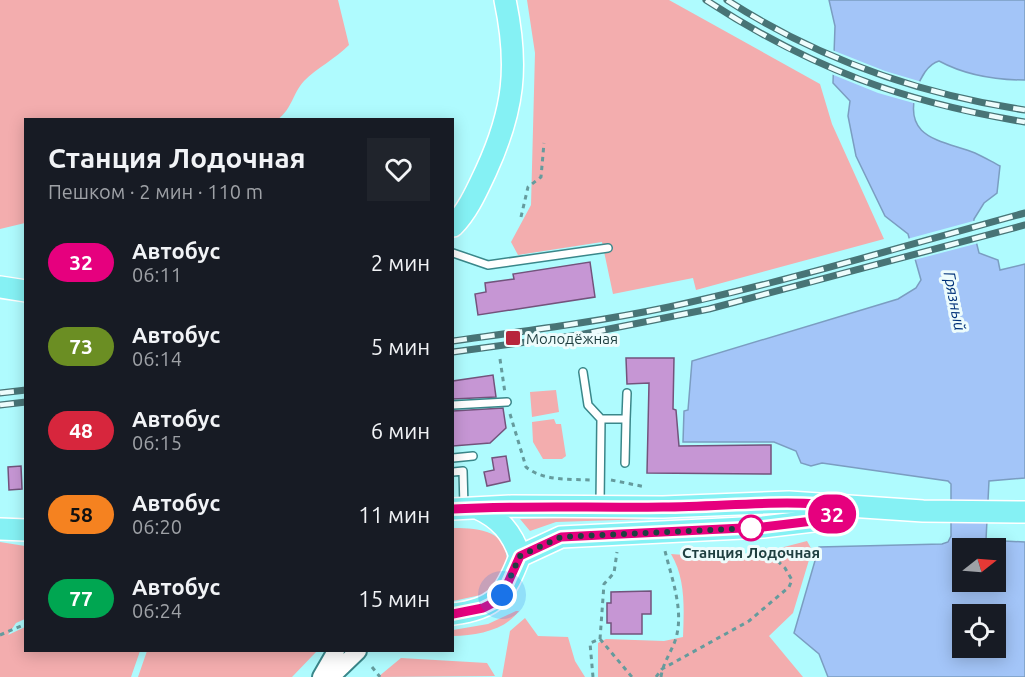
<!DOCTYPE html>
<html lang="ru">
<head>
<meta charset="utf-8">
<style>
  :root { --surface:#171b24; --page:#20242c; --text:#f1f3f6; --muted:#9ea1a6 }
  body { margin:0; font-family:Ubuntu,sans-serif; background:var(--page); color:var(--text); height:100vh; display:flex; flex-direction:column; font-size:22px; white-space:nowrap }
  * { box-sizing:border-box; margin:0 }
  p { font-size:20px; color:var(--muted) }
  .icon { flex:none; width:33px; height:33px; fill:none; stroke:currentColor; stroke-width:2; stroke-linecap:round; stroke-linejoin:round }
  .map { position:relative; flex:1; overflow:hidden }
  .sheet { position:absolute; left:24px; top:118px; width:430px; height:534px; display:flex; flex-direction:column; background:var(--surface); border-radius:0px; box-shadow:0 3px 15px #0003 }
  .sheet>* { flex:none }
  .badge { padding:0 12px; border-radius:20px; font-size:21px; line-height:39px }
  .needle { width:39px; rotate:73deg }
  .tools { position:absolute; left:952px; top:538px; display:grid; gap:12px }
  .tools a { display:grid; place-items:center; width:54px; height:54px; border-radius:0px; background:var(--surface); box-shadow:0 3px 15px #0003; font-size:30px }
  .you { position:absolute; width:30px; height:30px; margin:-15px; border:4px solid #fff; border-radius:50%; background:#1a73e8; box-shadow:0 0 0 9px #1a73e833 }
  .map>.badge { position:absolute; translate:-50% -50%; box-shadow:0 0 0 3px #fff }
  .round { display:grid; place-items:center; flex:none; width:63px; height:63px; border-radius:0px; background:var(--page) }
  .head { display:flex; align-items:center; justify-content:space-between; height:102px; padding:0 24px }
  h1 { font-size:28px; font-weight:600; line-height:45px }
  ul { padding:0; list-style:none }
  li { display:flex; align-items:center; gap:18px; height:84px; padding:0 24px }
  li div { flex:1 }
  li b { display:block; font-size:22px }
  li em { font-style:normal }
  li .badge { min-width:66px; font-weight:700; text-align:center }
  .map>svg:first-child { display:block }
  .green { fill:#f3adae }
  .water { fill:#a3c5f8; stroke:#7b9dc1; stroke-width:1.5; fill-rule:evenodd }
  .pier { fill:#affbfe }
  .building { fill:#c696d4; stroke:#73537c; stroke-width:1.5 }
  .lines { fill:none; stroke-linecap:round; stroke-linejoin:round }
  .service-casing { stroke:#3a878a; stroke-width:10 }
  .tertiary-casing { stroke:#3a878a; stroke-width:20 }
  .primary-casing { stroke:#fff; stroke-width:24 }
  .path { stroke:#659b9d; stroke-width:3; stroke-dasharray:4.5 4.5; stroke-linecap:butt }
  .service { stroke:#fff; stroke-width:7 }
  .tertiary { stroke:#fff; stroke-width:16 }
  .primary { stroke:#85f1f4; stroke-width:21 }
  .rail-casing { stroke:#487476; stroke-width:7 }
  .rail { stroke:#edfcfc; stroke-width:4.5; stroke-dasharray:14; stroke-linecap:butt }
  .line-casing { stroke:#fff; stroke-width:14 }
  .line { stroke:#e6007e; stroke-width:9 }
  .walk { stroke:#1f3f40; stroke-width:6; stroke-dasharray:0 10.8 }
  .poi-dot { fill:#b7253c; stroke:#edfcfc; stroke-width:2 }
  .stop-dot { fill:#fff; stroke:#e6007e; stroke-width:3 }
  .labels { text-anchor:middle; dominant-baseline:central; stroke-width:6; stroke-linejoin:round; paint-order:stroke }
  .poi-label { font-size:15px; fill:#1f3f40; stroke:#edfcfc; text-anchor:start }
  .stop-label { font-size:15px; font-weight:bold; fill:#1f3f40; stroke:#edfcfc }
  .water-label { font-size:16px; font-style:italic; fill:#003279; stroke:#edfcfc }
</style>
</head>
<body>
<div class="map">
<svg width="1025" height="677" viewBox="0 0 1025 677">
  <rect width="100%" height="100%" fill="#affbfe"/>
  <path class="green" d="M0,0H338L349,45C335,59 317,68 304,81C292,94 293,108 277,120H26L25,223L0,229Z
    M527,0H669L820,84L832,124L884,239L696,290L693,278L613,294L602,242L518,255L511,242L531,205L535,53Z
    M556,390L559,412L532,417L530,392Z
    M554,419L556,424H561L566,456L562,459H543L533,442L532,422Z
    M648,516V519L556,522L530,531L520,519Z
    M453,528C483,528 509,531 507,568L490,593L453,601Z
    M807,541L812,550L793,613L769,636L803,677H598V643L606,639L664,641L683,637C684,609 686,579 671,554L725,558L749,556Z
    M0,542L25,546V619L16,623L8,635L25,627L26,651H140L131,677H0Z
    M516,611H519C504,631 477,635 453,636V630L488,624Z
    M525,618L538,636L568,637L575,661L585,677H502L510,631Z
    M147,651H317L292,677H138Z
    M401,658L487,663L495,676L378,677Z"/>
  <path class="water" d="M829,0H1025V80C996,80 965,75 939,61C928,64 920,78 917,89C901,139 941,140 975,153C984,157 992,162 1000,166L997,193L984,203L974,219V233L979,253L998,260L1000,270L1025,264V478L989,481L986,540L1025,542V677H828L819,654L794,633L819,547L942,544L948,542L951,536V484L948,481L822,463L811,466L801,463L796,451L774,442H683L684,411L688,410L692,361L898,299L916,288L921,280L908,234L885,216L856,156L848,116L850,101L833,83L835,26ZM963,549H996V582H963ZM963,615H996V648H963Z"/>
  <path class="pier" d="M832,50L885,71L922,82L917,104L878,93L831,74Z
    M977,220L979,243L914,260L907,239Z"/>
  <path class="building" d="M590,262L595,297L478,315L475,294L486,292L485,283L514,279L513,274Z
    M626,358H674L673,409L676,410L679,446L771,445V474L647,473L649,383L627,384Z
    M493,375L496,397L453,399V381Z
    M503,408L506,428L490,443L453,446V411Z
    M506,456L510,481L487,486L484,472L494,470L492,458Z
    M21,466L22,489L9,490L8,467Z
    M651,591V614H642V634H611V623H607V603H611V592Z"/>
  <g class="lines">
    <defs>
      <path id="service" d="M453,253L488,265L608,248
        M583,372L588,405L601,419
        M453,405L507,402
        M626,419L627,393
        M453,458L473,456
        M453,472L463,471L464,507
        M600,504L601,419H626L625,463"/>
      <path id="tertiary" d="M321,677L336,651
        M331,677L358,651"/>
      <path id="primary" d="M453,226C468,211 477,190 486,171C514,110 519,66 505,0
        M0,287L26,291
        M453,509L512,506L663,507L789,502L923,511L1025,512
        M0,529L26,530
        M520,556L561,537L763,527L813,521L848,507
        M453,614C496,609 505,595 520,556C512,533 500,518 477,508"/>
    </defs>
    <use href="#service" class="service-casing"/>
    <use href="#tertiary" class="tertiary-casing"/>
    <use href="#primary" class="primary-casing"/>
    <path class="path" d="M521,217L528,187L541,177L544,143
      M500,359L505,393
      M510,414L526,467C543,481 569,479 590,480
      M611,480L646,487
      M0,635L26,624
      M600,639L604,584L614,573L617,552
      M600,639L632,677
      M372,667L380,677
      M593,677L590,643L600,639
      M656,677L662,669L749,621L789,587L792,580L785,568L763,547
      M661,677C663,661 674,649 677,634C683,607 671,576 665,551"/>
    <use href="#service" class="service"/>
    <use href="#tertiary" class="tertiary"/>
    <use href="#primary" class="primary"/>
    <defs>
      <path id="rail" d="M706,0C810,68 903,102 1025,122
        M727,0C817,58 919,94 1025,110
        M453,341C525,331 597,322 669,307C789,281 907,245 1025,213
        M453,352L579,335L709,309L1025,225
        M0,393L26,390
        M0,405L26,402"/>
    </defs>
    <use href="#rail" class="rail-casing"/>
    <use href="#rail" class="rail"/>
  </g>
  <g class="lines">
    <defs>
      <path id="line" d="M453,509C523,505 593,508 663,507C725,507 787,498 849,507L813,521L763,527L561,537L520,556L506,587L495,602L483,608L453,614"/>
    </defs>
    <use href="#line" class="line-casing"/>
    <use href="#line" class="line"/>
    <path class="walk" d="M502,595L520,556L561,537L751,528"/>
  </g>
  <rect class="poi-dot" x="505" y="330" width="16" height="16" rx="3"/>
  <circle class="stop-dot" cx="751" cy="528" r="12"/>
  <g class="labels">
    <g class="poi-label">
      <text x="526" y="338">Молодёжная</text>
    </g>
    <g class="stop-label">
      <text x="751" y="552">Станция Лодочная</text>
    </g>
    <g class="water-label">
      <text transform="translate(955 301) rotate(79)">Грязный</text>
    </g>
  </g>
</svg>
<div class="tools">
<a><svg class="needle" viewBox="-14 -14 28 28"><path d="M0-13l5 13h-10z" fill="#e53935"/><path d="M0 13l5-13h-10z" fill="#9ea1a6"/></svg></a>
<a><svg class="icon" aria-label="locate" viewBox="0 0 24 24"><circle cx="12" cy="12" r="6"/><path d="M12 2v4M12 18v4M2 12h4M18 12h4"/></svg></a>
</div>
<div class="you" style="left:502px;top:595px"></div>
<b class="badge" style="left:832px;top:514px;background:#e6007e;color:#fff">32</b>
<section class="sheet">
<div class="head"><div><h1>Станция Лодочная</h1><p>Пешком · 2 мин · 110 m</p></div><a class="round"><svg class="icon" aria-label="heart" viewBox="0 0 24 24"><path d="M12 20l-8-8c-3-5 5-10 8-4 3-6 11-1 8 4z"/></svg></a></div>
<ul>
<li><span class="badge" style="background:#e6007e;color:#fff">32</span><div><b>Автобус</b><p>06:11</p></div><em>2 мин</em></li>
<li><span class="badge" style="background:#6b8e23;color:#fff">73</span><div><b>Автобус</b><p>06:14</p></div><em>5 мин</em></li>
<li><span class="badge" style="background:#d7263d;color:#fff">48</span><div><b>Автобус</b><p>06:15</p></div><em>6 мин</em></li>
<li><span class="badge" style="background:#f58220;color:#111">58</span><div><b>Автобус</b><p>06:20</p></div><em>11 мин</em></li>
<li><span class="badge" style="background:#00a651;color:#fff">77</span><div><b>Автобус</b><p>06:24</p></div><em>15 мин</em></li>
</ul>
</section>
</div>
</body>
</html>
